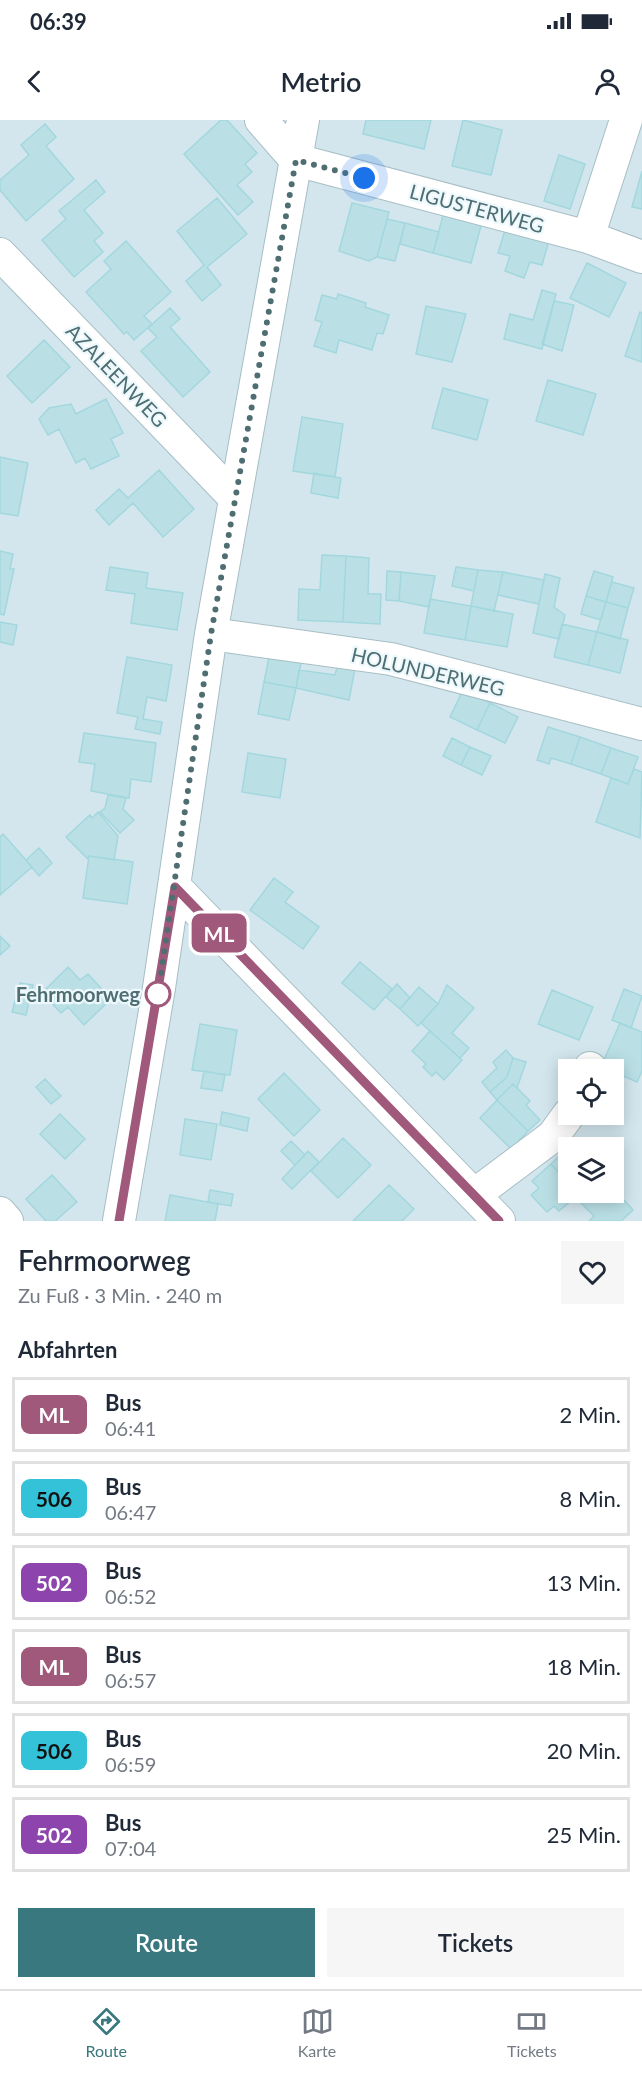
<!DOCTYPE html>
<html lang="de">
<head>
<meta charset="utf-8">
<style>
  :root { --surface:#fff; --page:#f6f6f7; --text:#1f2937; --muted:#747a83; --line:#e0e1e3; --accent:#38787e }
  body { margin:0; font-family:Lato,sans-serif; background:var(--page); color:var(--text); height:100vh; display:flex; flex-direction:column; font-size:22px; white-space:nowrap }
  * { box-sizing:border-box; margin:0 }
  p { font-size:20px; color:var(--muted) }
  .icon { flex:none; width:33px; height:33px; fill:none; stroke:currentColor; stroke-width:2; stroke-linecap:round; stroke-linejoin:round }
  .map { position:relative; height:1101px; overflow:hidden }
  .details { display:flex; flex-direction:column; background:var(--surface); flex:1 }
  .details>* { flex:none }
  .badge { padding:0 12px; border-radius:9px; font-size:21px; line-height:39px }
  .tools { position:absolute; left:558px; top:939px; display:grid; gap:12px }
  .tools a { display:grid; place-items:center; width:66px; height:66px; border-radius:0px; background:var(--surface); box-shadow:0 3px 15px #0003; font-size:30px }
  .you { position:absolute; width:30px; height:30px; margin:-15px; border:4px solid #fff; border-radius:50%; background:#1a73e8; box-shadow:0 0 0 9px #1a73e833 }
  .map>.badge { position:absolute; translate:-50% -50%; box-shadow:0 0 0 3px #fff }
  h2 { padding:0 18px; font-size:22px; line-height:54px }
  .round { display:grid; place-items:center; flex:none; width:63px; height:63px; border-radius:0px; background:var(--page) }
  .head { display:flex; align-items:center; justify-content:space-between; height:102px; padding:0 18px }
  h1 { font-size:28px; font-weight:600; line-height:45px }
  .cta { display:flex; gap:12px; margin-top:auto; padding:12px 18px }
  .cta a { flex:1; height:69px; border-radius:0px; background:var(--accent); color:#fff; font-size:24px; font-weight:600; line-height:69px; text-align:center }
  .cta a+a { background:var(--page); color:var(--text) }
  ul { padding:0; list-style:none }
  li { display:flex; align-items:center; gap:18px; height:75px; margin:0 12px 9px; padding:0 6px; border:3px solid var(--line); border-radius:0px }
  li div { flex:1 }
  li b { display:block; font-size:22px }
  li em { font-style:normal }
  li .badge { min-width:66px; font-weight:700; text-align:center }
  .status { display:flex; justify-content:space-between; align-items:center; height:42px; padding:0 30px; background:var(--surface); direction:ltr }
  .status svg { height:16px; fill:currentColor }
  header { display:flex; justify-content:space-between; align-items:center; height:78px; padding:0 18px; background:var(--surface); font-size:27px; font-weight:600 }
  .tabs { display:flex; justify-content:space-around; align-items:center; height:84px; border-top:2px solid var(--line); background:var(--surface); font-size:16px; color:var(--muted) }
  .tabs a { display:grid; justify-items:center; gap:3px }
  .tabs .selected { color:var(--accent) }
  .map>svg:first-child { display:block }
  .residential { fill:#d3e6ee; fill-rule:evenodd }
  .building { fill:#bae0e6; stroke:#a3d7de; stroke-width:1.5 }
  .lines { fill:none; stroke-linecap:round; stroke-linejoin:round }
  .minor-casing { stroke:#a6bec4; stroke-width:34 }
  .minor { stroke:#fff; stroke-width:32 }
  .line-casing { stroke:#fff; stroke-width:14 }
  .line { stroke:#a0587b; stroke-width:9 }
  .walk { stroke:#4e6e72; stroke-width:6; stroke-dasharray:0 10.8 }
  .stop-dot { fill:#fff; stroke:#a0587b; stroke-width:3 }
  .labels { text-anchor:middle; dominant-baseline:central; stroke-width:4.5; stroke-linejoin:round; paint-order:stroke }
  .street-label { font-size:20px; fill:#4e6e72; stroke:#edf8fd }
  .stop-label { font-size:20px; font-weight:bold; fill:#4e6e72; stroke:#edf8fd; text-anchor:end }
</style>
</head>
<body>
<div class="status"><b>06:39</b><svg viewBox="0 0 49 12"><path d="M0 12V9h3v3zM5 12V6h3v6zM10 12V3h3v9zM15 12V0h3v12zM26 1h20v11H26zM47 4h2v5h-2z"/></svg></div>
<header><svg class="icon" aria-label="back" viewBox="0 0 24 24"><path d="M15 5l-7 7 7 7"/></svg>Metrio<svg class="icon" aria-label="person" viewBox="0 0 24 24"><circle cx="12" cy="8" r="4"/><path d="M4 21q1-7 8-7t8 7"/></svg></header>
<div class="map">
<svg width="642" height="1101" viewBox="0 0 642 1101">
  <rect width="100%" height="100%" fill="#e7f3fa"/>
  <path class="residential" d="M0,0H642V1101H0ZM568,950H614V994H568ZM568,1028H614V1072H568Z"/>
  <path class="building" d="M221,0H227L257,33L245,44L252,52L237,65L253,82L238,95L184,34Z
    M366,0H431L424,29L363,14Z
    M463,0L502,10L491,55L452,46Z
    M45,4L56,17L46,26L74,59L26,101L0,70V60L29,35L21,25Z
    M559,35L585,44L570,89L544,81Z
    M642,51V89L632,87Z
    M96,60L105,72L84,90L103,113L94,121L103,132L74,157L42,120L66,99L59,91Z
    M217,78L247,114L207,147L221,165L202,181L186,161L204,145L177,111Z
    M352,83L389,92L377,137L369,141L339,131Z
    M444,92L482,102L471,143L433,133Z
    M387,99L405,103L395,141L377,137Z
    M405,103L439,112L433,133L400,124Z
    M507,104L550,117L542,145L530,142L524,158L505,151L510,136L498,133Z
    M126,121L171,172L144,196L152,204L134,220L127,212L124,214L86,172L111,149L104,141Z
    M587,143L626,163L609,197L570,178Z
    M542,170L556,174L542,229L504,219L510,194L533,200Z
    M338,174L366,183L365,187L389,195L383,214L377,213L372,230L339,220L336,233L314,226L322,202L315,200L322,175L337,179Z
    M554,181L574,185L562,231L542,224Z
    M426,186L466,194L452,242L416,234Z
    M170,188L180,199L170,207L210,252L183,277L141,231L157,217L148,208Z
    M640,192L642,193V242L625,236Z
    M44,220L70,247L32,283L7,256Z
    M548,260L596,274L583,315L536,301Z
    M443,268L488,280L477,320L432,308Z
    M106,279L123,313L111,319L119,336L91,349L85,338L76,343L59,309L48,315L39,299L49,288L71,284L76,294Z
    M302,297L343,304L335,357L293,351Z
    M0,337L28,343L18,396L0,393Z
    M159,350L194,389L163,417L133,383L109,405L96,390L119,369L128,378Z
    M314,353L341,358L338,378L311,373Z
    M0,431L13,434L10,449H14L4,495L0,494Z
    M322,435L346,436L343,502L298,500L299,469L320,470Z
    M346,436L369,438L368,474H381L380,504L343,502Z
    M110,447L148,453L146,468L183,473L177,510L131,503L135,474L106,470Z
    M456,447L478,450L474,471L452,466Z
    M478,450L503,452L494,491L471,486Z
    M387,451L401,452L399,481L386,480Z
    M594,451L613,457L606,482L586,476Z
    M401,452L435,456L429,487L399,481Z
    M503,452L544,460L539,484L498,475Z
    M545,454L560,458L554,487L565,495L559,519L533,513Z
    M612,462L634,468L628,488L606,482Z
    M586,476L606,482L601,500L581,494Z
    M430,479L471,486L465,520L424,513Z
    M606,482L628,488L620,519L597,512Z
    M471,486L513,494L507,527L465,520Z
    M0,502L17,505L13,525L0,522Z
    M562,504L597,512L588,545L554,537Z
    M597,512L628,520L620,553L588,545Z
    M270,532L302,538L296,568L264,562Z
    M127,537L172,545L166,581L147,577L143,599L162,602L160,614L135,609L138,597L117,593Z
    M339,540L356,543L349,580L296,568L299,550L335,555Z
    M264,562L296,568L289,600L258,594Z
    M463,570L490,583L477,610L450,597Z
    M490,583L518,597L505,623L477,610Z
    M548,607L580,617L571,644L551,638L549,644L537,640Z
    M84,613L156,623L151,662L131,659L129,678L91,671L95,644L79,642Z
    M580,617L611,628L601,654L571,644Z
    M452,618L470,627L461,645L443,636Z
    M470,627L491,636L482,655L461,645Z
    M611,628L638,637L628,664L601,654Z
    M248,633L286,639L280,678L242,672Z
    M634,649L642,652L640,718L596,702L611,658L628,664Z
    M108,675L126,678L123,689L134,700L120,713L100,692L105,688Z
    M98,692L118,716L114,740L89,736L88,739L66,717L90,695L92,698Z
    M3,714L32,747L0,775V717Z
    M39,728L52,743L39,756L26,740Z
    M89,736L133,742L127,784L83,778Z
    M274,758L293,772L285,782L319,807L303,829L250,790Z
    M0,816L10,826L0,835Z
    M360,842L392,869L374,890L342,863Z
    M68,847L80,860L88,854L111,879L84,905L68,887L61,893L42,873Z
    M20,863L33,865L26,895L12,892Z
    M397,864L410,878L400,889L386,877Z
    M447,865L474,888L452,913L469,928L460,938L421,903L438,884Z
    M419,867L438,884L418,906L400,889Z
    M624,869L642,876L631,908L612,900Z
    M552,870L593,887L579,920L538,904Z
    M620,903L642,912V951L637,962L614,952V950L601,947Z
    M200,904L237,910L230,955L192,950Z
    M430,911L462,940L444,960L436,952L432,956L423,947L426,944L412,931Z
    M506,930L513,938L507,957L490,972L482,962L497,948L493,942Z
    M513,938L526,942L517,968L513,964L497,980L490,972L507,957Z
    M204,951L225,955L222,971L201,968Z
    M284,953L320,990L294,1016L258,979Z
    M45,959L61,976L51,984L36,967Z
    M513,964L530,981L526,985L540,1000L528,1011L497,980Z
    M497,980L528,1011L511,1029L480,998Z
    M222,992L249,998L247,1011L220,1005Z
    M60,994L85,1019L65,1039L40,1014Z
    M185,999L217,1004L211,1040L180,1035Z
    M343,1018L371,1045L338,1078L311,1051Z
    M291,1021L305,1035L295,1045L281,1031Z
    M565,1030L568,1034L567,1061L551,1044Z
    M308,1031L319,1042L292,1069L282,1059Z
    M551,1044L568,1063V1072L579,1074L559,1091L554,1086L547,1092L531,1075L539,1068L532,1061Z
    M52,1055L77,1082L55,1101H46L26,1079Z
    M389,1065L414,1089L402,1101H353Z
    M614,1069L633,1090L621,1101H589L594,1096L578,1080L586,1072H614Z
    M210,1070L233,1074L231,1086L208,1082Z
    M170,1075L218,1084L215,1101H165Z"/>
  <g class="lines">
    <defs>
      <path id="minor" d="M261,0L296,40L588,117L642,137
        M588,117L626,0
        M0,134L234,377
        M211,514L391,539L642,604
        M175,767L499,1101
        M589,950L590,948
        M474,1075L553,1016L569,994
        M0,1093L7,1101
        M119,1101L159,868L211,514L303,0"/>
    </defs>
    <use href="#minor" class="minor-casing"/>
    <use href="#minor" class="minor"/>
  </g>
  <g class="lines">
    <defs>
      <path id="line" d="M119,1101L175,767L499,1101"/>
    </defs>
    <use href="#line" class="line-casing"/>
    <use href="#line" class="line"/>
    <path class="walk" d="M158,874L211,514L296,40L364,58"/>
  </g>
  <circle class="stop-dot" cx="158" cy="874" r="12"/>
  <g class="labels">
    <g class="street-label">
      <text transform="translate(477 88) rotate(15)">LIGUSTERWEG</text>
      <text transform="translate(117 255) rotate(46)">AZALEENWEG</text>
      <text transform="translate(428 551) rotate(13)">HOLUNDERWEG</text>
    </g>
    <g class="stop-label">
      <text x="140" y="874">Fehrmoorweg</text>
    </g>
  </g>
</svg>
<div class="tools">
<a><svg class="icon" aria-label="locate" viewBox="0 0 24 24"><circle cx="12" cy="12" r="6"/><path d="M12 2v4M12 18v4M2 12h4M18 12h4"/></svg></a>
<a><svg class="icon" aria-label="layers" viewBox="0 0 24 24"><path d="M12 4l9 5-9 5-9-5zM3 14l9 5 9-5"/></svg></a>
</div>
<div class="you" style="left:364px;top:58px"></div>
<b class="badge" style="left:219px;top:813px;background:#a0587b;color:#fff">ML</b>
</div>
<section class="details">
<div class="head"><div><h1>Fehrmoorweg</h1><p>Zu Fuß · 3 Min. · 240 m</p></div><a class="round"><svg class="icon" aria-label="heart" viewBox="0 0 24 24"><path d="M12 20l-8-8c-3-5 5-10 8-4 3-6 11-1 8 4z"/></svg></a></div>
<h2>Abfahrten</h2>
<ul>
<li><span class="badge" style="background:#a0587b;color:#fff">ML</span><div><b>Bus</b><p>06:41</p></div><em>2 Min.</em></li>
<li><span class="badge" style="background:#34c2d8;color:#111">506</span><div><b>Bus</b><p>06:47</p></div><em>8 Min.</em></li>
<li><span class="badge" style="background:#8e44ad;color:#fff">502</span><div><b>Bus</b><p>06:52</p></div><em>13 Min.</em></li>
<li><span class="badge" style="background:#a0587b;color:#fff">ML</span><div><b>Bus</b><p>06:57</p></div><em>18 Min.</em></li>
<li><span class="badge" style="background:#34c2d8;color:#111">506</span><div><b>Bus</b><p>06:59</p></div><em>20 Min.</em></li>
<li><span class="badge" style="background:#8e44ad;color:#fff">502</span><div><b>Bus</b><p>07:04</p></div><em>25 Min.</em></li>
</ul>
<div class="cta"><a>Route</a><a>Tickets</a></div>
</section>
<nav class="tabs">
<a class="selected"><svg class="icon" aria-label="directions" viewBox="0 0 24 24"><path d="M12 3l9 9-9 9-9-9zM9 14v-3h6M13 9l2 2-2 2"/></svg>Route</a>
<a><svg class="icon" aria-label="map" viewBox="0 0 24 24"><path d="M3 6l6-2 6 2 6-2v14l-6 2-6-2-6 2zM9 4v14M15 6v14"/></svg>Karte</a>
<a><svg class="icon" aria-label="tickets" viewBox="0 0 24 24"><path d="M3 7h18v10H3zM15 7v10"/></svg>Tickets</a>
</nav>
</body>
</html>
